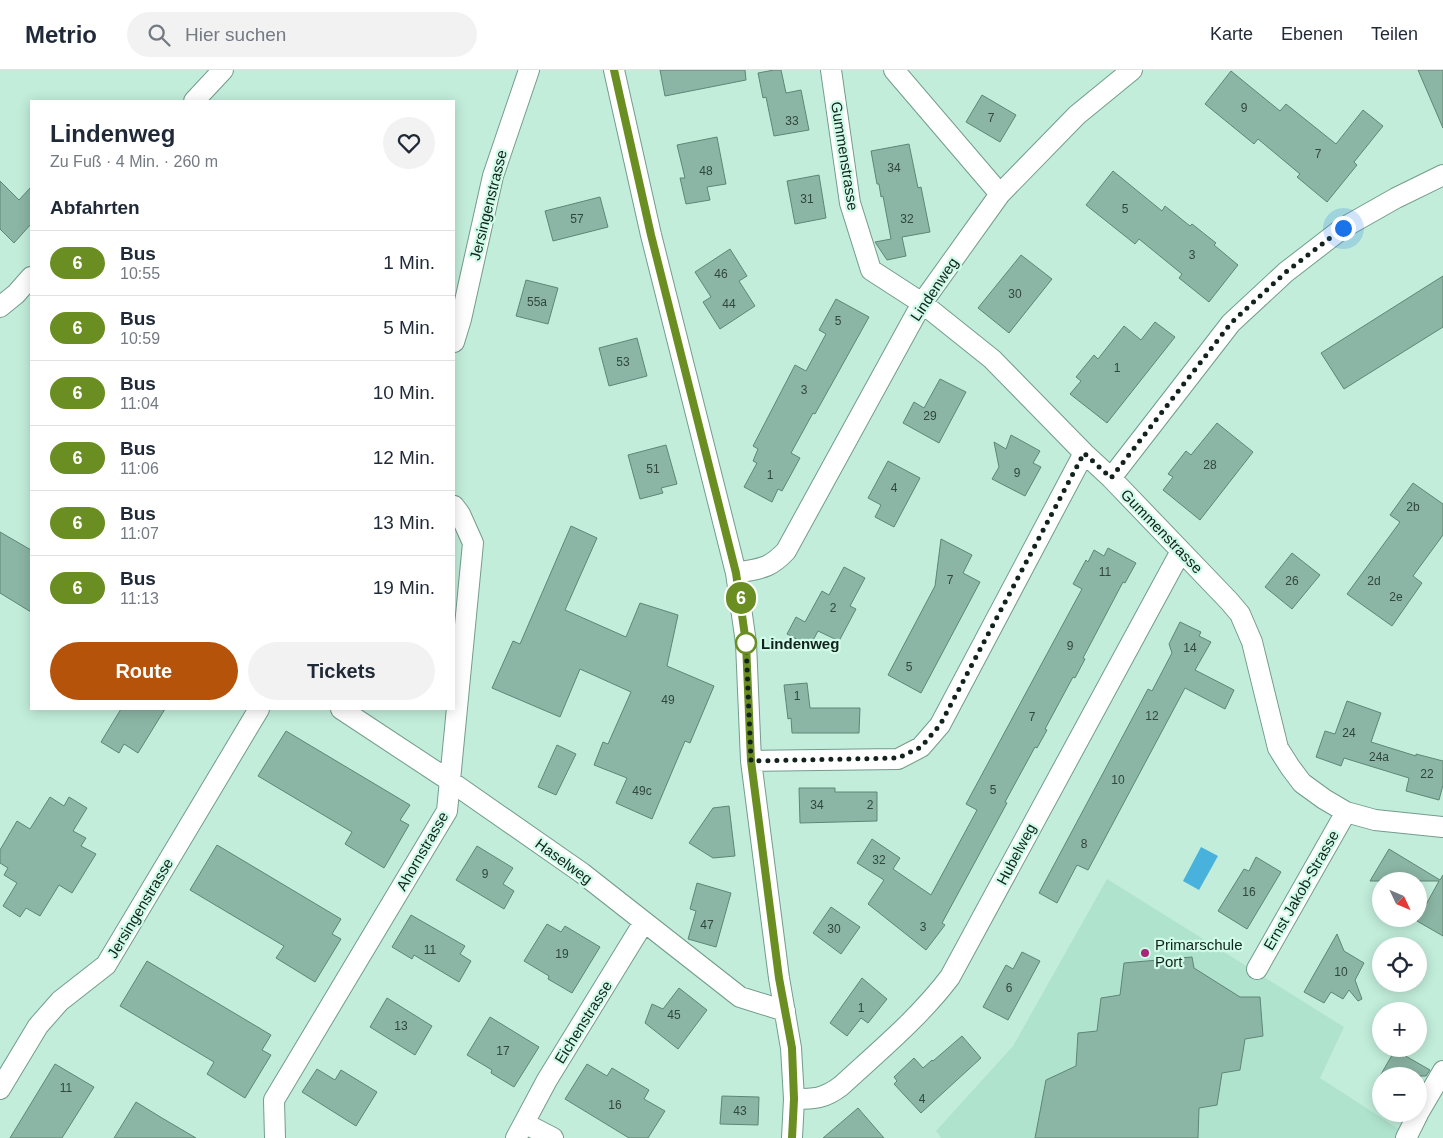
<!DOCTYPE html>
<html lang="de">
<head>
<meta charset="utf-8">
<style>
  :root { --surface:#fff; --page:#f2f2f3; --text:#1f2937; --muted:#747a83; --line:#e0e1e3; --accent:#b45309 }
  body { margin:0; font-family:Helvetica,sans-serif; background:var(--page); color:var(--text); height:100vh; display:flex; flex-direction:column; font-size:19px; white-space:nowrap }
  * { box-sizing:border-box; margin:0 }
  p { font-size:16px; color:var(--muted) }
  .icon { flex:none; width:28px; height:28px; fill:none; stroke:currentColor; stroke-width:2; stroke-linecap:round; stroke-linejoin:round }
  .map { position:relative; flex:1; overflow:hidden }
  .details { position:absolute; left:30px; top:30px; width:425px; height:610px; display:flex; flex-direction:column; background:var(--surface); border-radius:0px; box-shadow:0 2px 12px #0003 }
  .details>* { flex:none }
  .badge { padding:0 10px; border-radius:16px; font-size:18px; line-height:32px }
  .needle { width:32px; rotate:134deg }
  .fabs { position:absolute; left:1372px; top:802px; display:grid; gap:10px }
  .fabs a { display:grid; place-items:center; width:55px; height:55px; border-radius:50%; background:var(--surface); box-shadow:0 2px 12px #0003; font-size:25px }
  .you { position:absolute; width:25px; height:25px; margin:-12px; border:4px solid #fff; border-radius:50%; background:#1a73e8; box-shadow:0 0 0 8px #1a73e833 }
  .map>.badge { position:absolute; translate:-50% -50%; box-shadow:0 0 0 2px #fff }
  h2 { padding:0 20px; font-size:19px; line-height:45px }
  .round { display:grid; place-items:center; flex:none; width:52px; height:52px; border-radius:26px; background:var(--page) }
  .overview { display:flex; align-items:center; justify-content:space-between; height:85px; padding:0 20px }
  h1 { font-size:24px; font-weight:700; line-height:38px }
  .action { display:flex; gap:10px; margin-top:auto; padding:10px 20px }
  .action a { flex:1; height:58px; border-radius:30px; background:var(--accent); color:#fff; font-size:20px; font-weight:700; line-height:58px; text-align:center }
  .action a+a { background:var(--page); color:var(--text) }
  ul { padding:0; list-style:none }
  li { display:flex; align-items:center; gap:15px; height:65px; padding:0 20px; border-top:1px solid var(--line) }
  li div { flex:1 }
  li b { display:block; font-size:19px }
  li em { font-style:normal }
  li .badge { min-width:55px; font-weight:700; text-align:center }
  header { display:flex; align-items:center; gap:30px; box-sizing:border-box; height:70px; padding:0 25px; background:var(--surface); border-bottom:1px solid var(--line) }
  header strong { font-size:24px }
  nav { display:flex; gap:28px; margin-inline-start:auto; font-size:18px }
  .search { width:350px; height:45px; background:var(--page); display:flex; align-items:center; gap:12px; box-sizing:border-box; padding:0 18px; border-radius:28px; color:var(--muted); font-size:19px }
  .map>svg:first-child { display:block }
  .built { fill:#afe3ce }
  .water { fill:#49b2dc }
  .building { fill:#8bb5a4; stroke:#5e8676 }
  .lines { fill:none; stroke-linecap:round; stroke-linejoin:round }
  .minor-casing { stroke:#739c8b; stroke-width:22 }
  .minor { stroke:#fff; stroke-width:20 }
  .line-casing { stroke:#fff; stroke-width:11 }
  .line { stroke:#6b8e23; stroke-width:8 }
  .walk { stroke:#12221c; stroke-width:5; stroke-dasharray:0 9 }
  .stop-dot { fill:#fff; stroke:#6b8e23; stroke-width:2.5 }
  .poi-dot { fill:#a72676; stroke:#cffbe8; stroke-width:2 }
  .labels { text-anchor:middle; dominant-baseline:central; stroke-width:4.5; stroke-linejoin:round; paint-order:stroke }
  .number-label { font-size:12px; fill:#30473e }
  .street-label { font-size:15px; fill:#12221c; stroke:#cffbe8 }
  .stop-label { font-size:15px; font-weight:bold; fill:#12221c; stroke:#cffbe8; text-anchor:start }
  .poi-label { font-size:15px; fill:#12221c; stroke:#cffbe8; text-anchor:start }
</style>
</head>
<body>
<header>
<strong>Metrio</strong>
<div class="search"><svg class="icon" aria-label="search" viewBox="0 0 24 24"><circle cx="10" cy="10" r="6"/><path d="M15 15l6 6"/></svg>Hier suchen</div>
<nav><a>Karte</a><a>Ebenen</a><a>Teilen</a></nav>
</header>
<div class="map">
<svg width="1443" height="1068" viewBox="0 0 1443 1068">
  <rect width="100%" height="100%" fill="#c2eddb"/>
  <path class="built" d="M1107,809L1344,957L1320,1008L1408,1065L1406,1068H941L936,1061L1013,976Z"/>
  <path class="water" d="M1201,777L1218,786L1199,820L1183,811Z"/>
  <path class="building" d="M660,0H745L746,10L665,26Z
    M774,0H781L786,23L801,20L809,60L774,66L766,27L763,28L758,3Z
    M1418,0H1443V58Z
    M1231,1L1280,41L1286,34L1336,74L1363,40L1383,56L1354,92L1357,95L1327,132L1297,107L1300,104L1258,69L1254,74L1205,34Z
    M982,25L1016,45L1000,72L966,52Z
    M717,67L726,114L707,117L710,130L686,134L680,108H685L677,75Z
    M909,74L918,118L921,117L930,162L902,167L906,186L887,190L875,172L891,169L883,126L881,127L879,114H877L871,81Z
    M1113,101L1162,141L1165,136L1190,156L1192,154L1216,173L1214,175L1238,195L1209,232L1179,208L1182,204L1139,169L1135,174L1086,135Z
    M819,105L826,148L795,154L787,111Z
    M0,111L19,130L31,117V154L14,173L0,159Z
    M600,127L608,157L553,171L545,141Z
    M730,179L747,206L739,211L755,236L720,259L703,232L711,227L695,202Z
    M1021,185L1052,209L1009,263L978,238Z
    M1443,206V257L1344,319L1321,283Z
    M526,210L558,218L548,254L516,246Z
    M836,229L869,247L815,344L813,343L791,383L800,388L782,421L778,419L772,432L744,417L757,393L753,391L758,379L753,376L795,295L806,301L826,264L819,260Z
    M1155,252L1175,267L1107,353L1070,324L1081,311L1076,307L1094,285L1098,289L1124,256L1141,270Z
    M637,268L647,306L609,316L599,278Z
    M940,309L966,322L939,373L903,353L914,332L924,338Z
    M1217,353L1253,382L1200,450L1163,420L1173,407L1168,404L1186,381L1191,385Z
    M1011,365L1040,381L1033,393L1041,397L1025,426L992,409L999,397L994,372L1006,379Z
    M666,375L677,414L661,418L663,423L640,429L628,385Z
    M888,391L920,408L894,457L875,447L881,435L868,428Z
    M1413,413L1443,434V465L1413,506L1422,513L1392,556L1347,524L1400,452L1390,445Z
    M571,456L597,468L565,540L626,567L640,533L678,545L667,596L714,616L690,673L685,671L652,749L616,733L627,708L594,695L603,672L608,674L631,622L580,599L560,647L492,618L513,571L520,574Z
    M0,462L31,480V542L0,523Z
    M941,469L972,485L963,503L980,512L921,623L888,605L935,516Z
    M1108,478L1136,493L1125,513L1123,512L1083,588L1085,589L1075,608L1073,607L1045,659L1047,660L1037,678L1035,677L1005,732L1007,733L942,853L945,855L926,880L868,834L884,810L857,793L872,769L900,788L893,799L931,825L977,740L966,734L1082,519L1073,514L1086,490L1088,492L1094,480L1104,486Z
    M1292,483L1320,505L1292,539L1265,517Z
    M844,497L865,508L850,536L856,539L839,571L818,561L810,576L787,564L796,547L805,552L822,521L829,525Z
    M1180,552L1201,562L1199,566L1211,572L1195,600L1234,620L1225,639L1185,618L1088,800L1077,795L1057,833L1039,823L1148,619L1152,621L1172,583L1169,574Z
    M807,613L810,638H860L859,663H792L791,648L788,649L784,615Z
    M1347,631L1381,643L1371,672L1416,686V684L1443,691V715L1439,730L1406,721L1409,708L1344,688L1341,696L1316,687L1325,661L1335,664Z
    M121,639H165L138,683L124,674L119,683L101,672Z
    M286,661L410,735L400,750L409,755L384,798L345,774L352,762L258,706Z
    M557,675L576,684L556,725L538,717Z
    M799,718H835V722H877V751L800,753Z
    M50,727L64,736L69,727L87,738L73,761L86,768L81,776L96,784L72,823L59,815L40,846L26,838L20,847L3,836L17,813L4,805L8,798L0,793V780L17,751L30,759Z
    M729,736L735,786L713,788L689,773L713,738Z
    M217,775L341,849L332,864L341,869L315,912L276,888L284,876L190,820Z
    M477,776L513,798L503,814L514,821L504,839L456,810Z
    M1389,779L1440,810L1443,805V866L1417,851L1439,811H1370Z
    M1256,787L1281,802L1247,859L1218,841L1244,799L1249,801Z
    M697,813L731,823L716,877L688,869L696,841L690,839Z
    M831,837L860,857L841,884L813,863Z
    M411,845L465,876L460,884L471,891L459,912L414,885L412,889L392,877Z
    M547,854L561,862L565,856L600,877L572,923L548,909L549,906L524,891Z
    M1337,864L1344,881L1364,893L1355,910L1362,929L1358,931L1349,920L1343,929L1331,922L1324,933L1304,922Z
    M1022,882L1040,891L1008,950L983,937L1006,895L1013,899Z
    M1192,887L1194,898L1240,927H1260L1263,966L1245,969L1240,1000L1222,1003L1217,1035L1199,1038L1198,1068H1035L1046,1010L1076,996L1078,963L1097,961L1101,928L1120,925L1124,893Z
    M147,891L271,965L262,980L271,985L245,1028L207,1004L214,992L120,936Z
    M862,908L887,929L868,953L861,948L847,966L830,953Z
    M679,918L707,940L678,979L645,953L652,934L663,939Z
    M387,928L432,956L415,985L370,957Z
    M490,947L539,977L514,1017L491,1003L492,1000L467,985Z
    M962,966L981,988L921,1043L894,1014L897,1011L894,1007L914,988L923,998L932,990L933,991Z
    M1395,980L1430,1000L1426,1006H1380Z
    M55,994L94,1017L62,1068H10Z
    M587,994L607,1006L612,998L649,1020L644,1029L665,1041L648,1068H629L565,1029Z
    M317,999L335,1010L341,1000L377,1022L356,1056L302,1022Z
    M722,1026L759,1027L758,1055L720,1054Z
    M136,1032L162,1048L196,1068H114Z
    M858,1038L884,1068H823Z"/>
  <g class="lines">
    <defs>
      <path id="minor" d="M614,0L651,165L736,503L746,573L751,691L779,908L791,978L794,1029L792,1068
        M831,0L850,133L871,200L922,233L992,289L1084,383L1111,408L1229,531L1240,544L1252,572L1278,678L1290,697L1302,713L1324,729L1346,742L1375,750L1443,757
        M894,0L1000,124
        M194,31L223,0
        M0,237L16,224L31,207
        M454,272L461,249L493,106L529,0
        M1111,408L1231,253L1286,202L1343,158L1396,128L1443,105
        M736,503C760,498 768,500 786,481L922,233L1000,124L1077,45L1132,0
        M341,639L450,711L582,803L740,927L785,941
        M751,691L898,689L921,677L940,655L1084,383
        M1257,899L1346,742
        M0,1019L38,956L60,931L106,895L259,639
        M794,1029C814,1029 824,1029 841,1016C879,981 919,948 950,907L1181,481
        M1419,1042L1443,1001
        M524,1053L553,1068
        M275,1068L274,1030L447,741L473,473L460,444L454,436
        M516,1068L547,1010L644,852
        M1406,1068L1418,1044"/>
    </defs>
    <use href="#minor" class="minor-casing"/>
    <use href="#minor" class="minor"/>
  </g>
  <g class="lines">
    <defs>
      <path id="line" d="M614,0L651,165L736,503L746,573L751,691L779,908L792,978L794,1029L792,1068"/>
    </defs>
    <use href="#line" class="line-casing"/>
    <use href="#line" class="line"/>
    <path class="walk" d="M746,573L751,691L898,688L921,677L940,655L1084,383L1111,408L1231,253L1286,202L1343,158"/>
  </g>
  <circle class="stop-dot" cx="746" cy="573" r="10"/>
  <circle class="poi-dot" cx="1145" cy="883" r="5"/>
  <g class="labels">
    <g class="number-label">
      <text x="1244" y="38">9</text>
      <text x="991" y="48">7</text>
      <text x="792" y="51">33</text>
      <text x="1318" y="84">7</text>
      <text x="894" y="98">34</text>
      <text x="706" y="101">48</text>
      <text x="807" y="129">31</text>
      <text x="1125" y="139">5</text>
      <text x="577" y="149">57</text>
      <text x="907" y="149">32</text>
      <text x="1192" y="185">3</text>
      <text x="721" y="204">46</text>
      <text x="1015" y="224">30</text>
      <text x="537" y="232">55a</text>
      <text x="729" y="234">44</text>
      <text x="838" y="251">5</text>
      <text x="623" y="292">53</text>
      <text x="1117" y="298">1</text>
      <text x="804" y="320">3</text>
      <text x="930" y="346">29</text>
      <text x="1210" y="395">28</text>
      <text x="653" y="399">51</text>
      <text x="1017" y="403">9</text>
      <text x="770" y="405">1</text>
      <text x="894" y="418">4</text>
      <text x="1413" y="437">2b</text>
      <text x="1105" y="502">11</text>
      <text x="950" y="510">7</text>
      <text x="1292" y="511">26</text>
      <text x="1374" y="511">2d</text>
      <text x="1396" y="527">2e</text>
      <text x="833" y="538">2</text>
      <text x="1070" y="576">9</text>
      <text x="1190" y="578">14</text>
      <text x="909" y="597">5</text>
      <text x="797" y="626">1</text>
      <text x="668" y="630">49</text>
      <text x="1152" y="646">12</text>
      <text x="1032" y="647">7</text>
      <text x="1349" y="663">24</text>
      <text x="1379" y="687">24a</text>
      <text x="1427" y="704">22</text>
      <text x="1118" y="710">10</text>
      <text x="993" y="720">5</text>
      <text x="642" y="721">49c</text>
      <text x="817" y="735">34</text>
      <text x="870" y="735">2</text>
      <text x="1084" y="774">8</text>
      <text x="879" y="790">32</text>
      <text x="485" y="804">9</text>
      <text x="1249" y="822">16</text>
      <text x="707" y="855">47</text>
      <text x="923" y="857">3</text>
      <text x="834" y="859">30</text>
      <text x="430" y="880">11</text>
      <text x="562" y="884">19</text>
      <text x="1341" y="902">10</text>
      <text x="1009" y="918">6</text>
      <text x="861" y="938">1</text>
      <text x="674" y="945">45</text>
      <text x="401" y="956">13</text>
      <text x="503" y="981">17</text>
      <text x="66" y="1018">11</text>
      <text x="922" y="1029">4</text>
      <text x="615" y="1035">16</text>
      <text x="740" y="1041">43</text>
    </g>
    <g class="street-label">
      <text transform="translate(845 86) rotate(81)">Gummenstrasse</text>
      <text transform="translate(488 135) rotate(-76)">Jersingenstrasse</text>
      <text transform="translate(934 219) rotate(-56)">Lindenweg</text>
      <text transform="translate(1162 461) rotate(46)">Gummenstrasse</text>
      <text transform="translate(422 781) rotate(-60)">Ahornstrasse</text>
      <text transform="translate(1016 784) rotate(-62)">Hubelweg</text>
      <text transform="translate(564 791) rotate(36)">Haselweg</text>
      <text transform="translate(1301 820) rotate(-60)">Ernst Jakob-Strasse</text>
      <text transform="translate(140 838) rotate(-59)">Jersingenstrasse</text>
      <text transform="translate(583 952) rotate(-58)">Eichenstrasse</text>
    </g>
    <g class="stop-label">
      <text x="761" y="573">Lindenweg</text>
    </g>
    <g class="poi-label">
      <text x="1155" y="874">Primarschule<tspan x="1155" dy="17">Port</tspan></text>
    </g>
  </g>
</svg>
<div class="fabs">
<a><svg class="needle" viewBox="-14 -14 28 28"><path d="M0-13l5 13h-10z" fill="#e53935"/><path d="M0 13l5-13h-10z" fill="#747a83"/></svg></a>
<a><svg class="icon" aria-label="locate" viewBox="0 0 24 24"><circle cx="12" cy="12" r="6"/><path d="M12 2v4M12 18v4M2 12h4M18 12h4"/></svg></a>
<a>+</a>
<a>−</a>
</div>
<div class="you" style="left:1343px;top:158px"></div>
<b class="badge" style="left:741px;top:528px;background:#6b8e23;color:#fff">6</b>
<section class="details">
<div class="overview"><div><h1>Lindenweg</h1><p>Zu Fuß · 4 Min. · 260 m</p></div><a class="round"><svg class="icon" aria-label="heart" viewBox="0 0 24 24"><path d="M12 20l-8-8c-3-5 5-10 8-4 3-6 11-1 8 4z"/></svg></a></div>
<h2>Abfahrten</h2>
<ul>
<li><span class="badge" style="background:#6b8e23;color:#fff">6</span><div><b>Bus</b><p>10:55</p></div><em>1 Min.</em></li>
<li><span class="badge" style="background:#6b8e23;color:#fff">6</span><div><b>Bus</b><p>10:59</p></div><em>5 Min.</em></li>
<li><span class="badge" style="background:#6b8e23;color:#fff">6</span><div><b>Bus</b><p>11:04</p></div><em>10 Min.</em></li>
<li><span class="badge" style="background:#6b8e23;color:#fff">6</span><div><b>Bus</b><p>11:06</p></div><em>12 Min.</em></li>
<li><span class="badge" style="background:#6b8e23;color:#fff">6</span><div><b>Bus</b><p>11:07</p></div><em>13 Min.</em></li>
<li><span class="badge" style="background:#6b8e23;color:#fff">6</span><div><b>Bus</b><p>11:13</p></div><em>19 Min.</em></li>
</ul>
<div class="action"><a>Route</a><a>Tickets</a></div>
</section>
</div>
</body>
</html>
